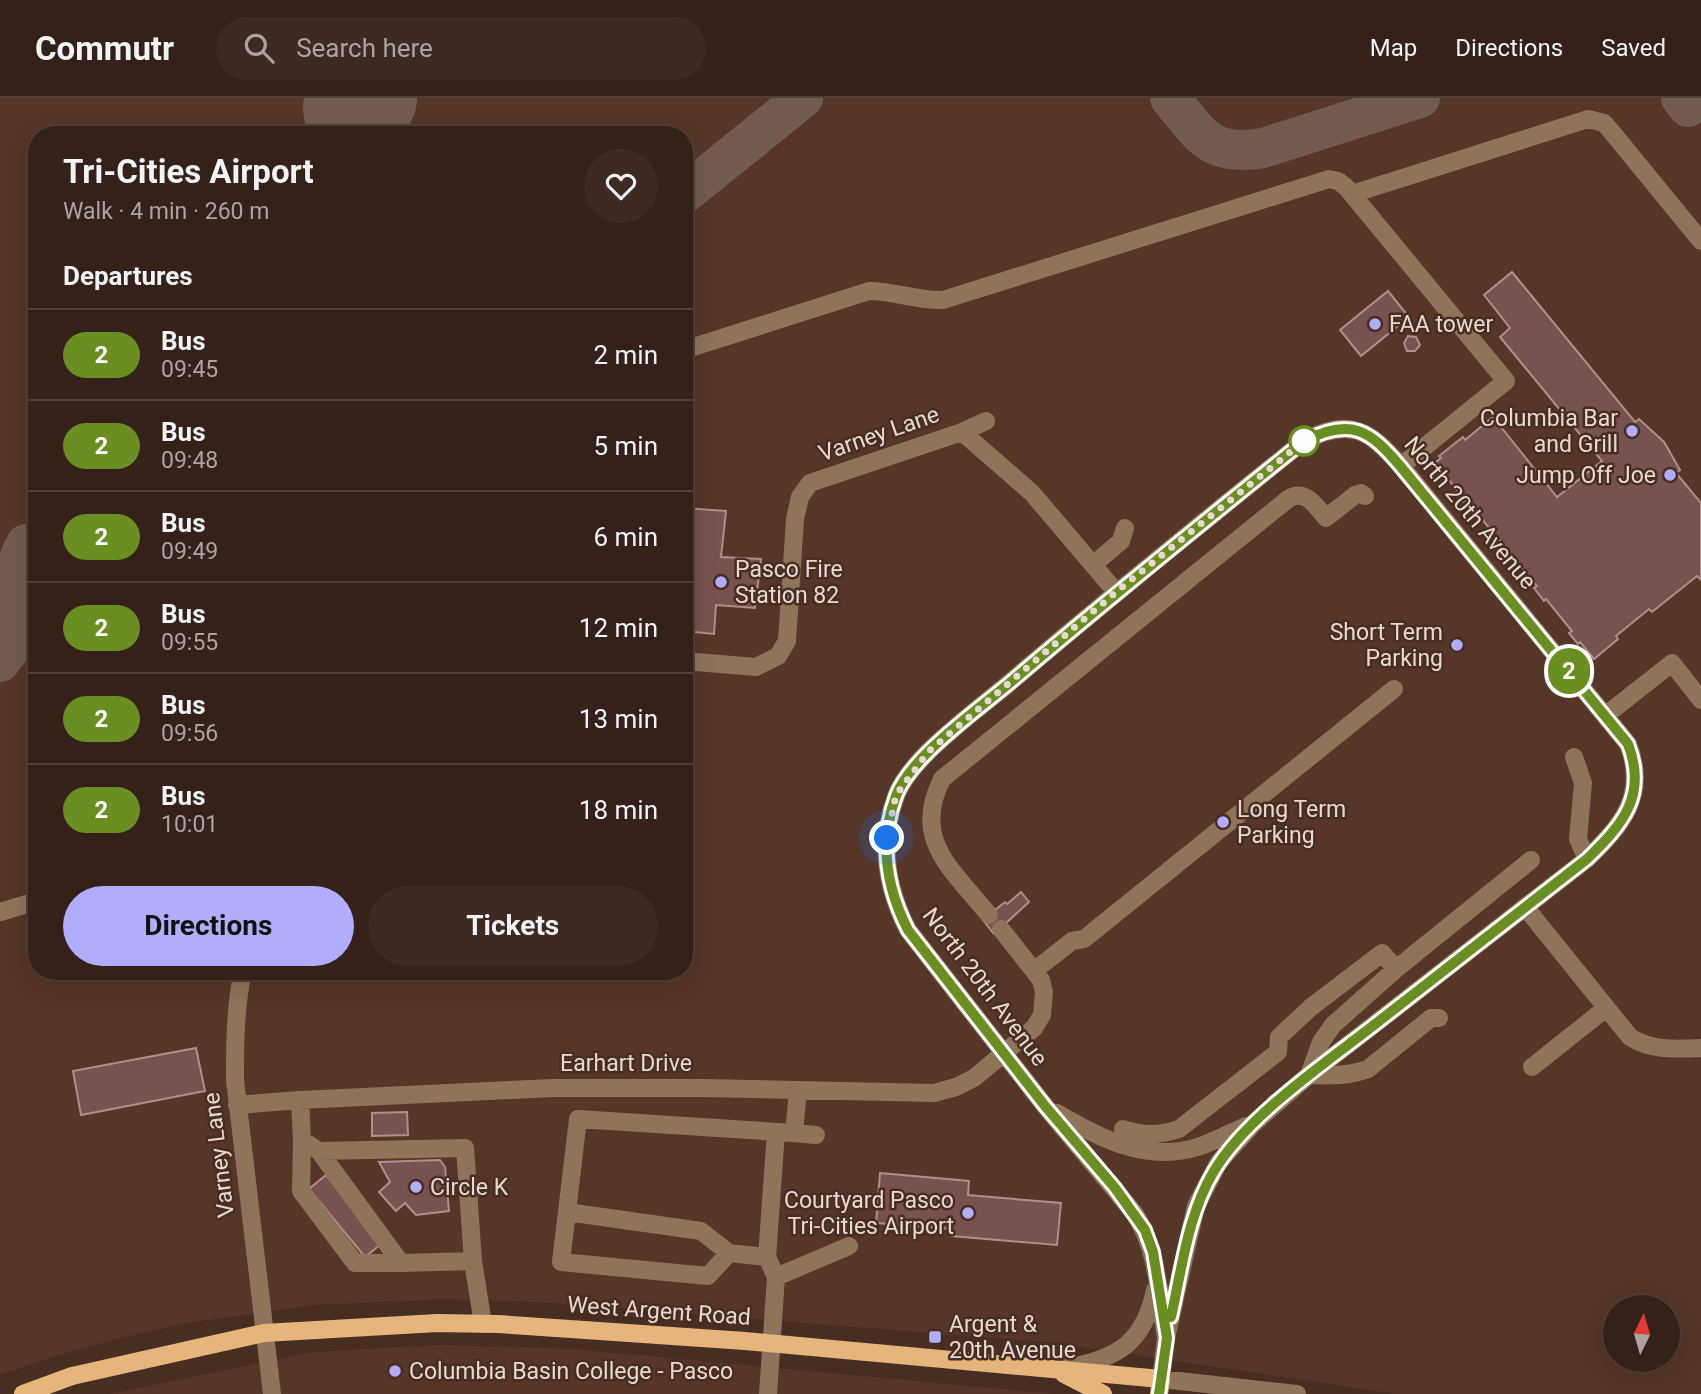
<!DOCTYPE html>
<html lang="en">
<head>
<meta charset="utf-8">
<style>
  :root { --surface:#34221a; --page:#3c2a23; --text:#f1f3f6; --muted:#a9a4a2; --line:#4e3f39; --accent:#b1adfa }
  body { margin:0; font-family:Roboto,sans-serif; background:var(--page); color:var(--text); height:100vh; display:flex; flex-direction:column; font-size:26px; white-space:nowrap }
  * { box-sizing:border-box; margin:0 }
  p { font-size:23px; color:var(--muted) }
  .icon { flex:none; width:38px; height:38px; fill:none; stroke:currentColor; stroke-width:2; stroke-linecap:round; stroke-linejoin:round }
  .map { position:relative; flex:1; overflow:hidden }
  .sheet { position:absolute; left:28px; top:28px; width:665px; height:854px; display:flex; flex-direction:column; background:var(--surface); border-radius:28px; box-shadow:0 7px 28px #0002,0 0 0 2px var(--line) }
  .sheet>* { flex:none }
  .badge { padding:0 14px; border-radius:23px; font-size:24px; line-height:46px }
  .needle { width:46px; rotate:5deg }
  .controls { position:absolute; left:1603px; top:1197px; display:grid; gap:14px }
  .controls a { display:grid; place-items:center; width:77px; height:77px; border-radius:50%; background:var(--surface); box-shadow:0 7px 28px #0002,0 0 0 2px var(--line); font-size:35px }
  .you { position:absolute; width:35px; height:35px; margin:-18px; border:5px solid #fff; border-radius:50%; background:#1a73e8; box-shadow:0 0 0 10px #1a73e833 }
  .map>.badge { position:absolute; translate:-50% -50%; box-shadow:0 0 0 4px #fff }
  h2 { padding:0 35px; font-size:26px; line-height:63px }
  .round { display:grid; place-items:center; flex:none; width:74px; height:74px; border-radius:37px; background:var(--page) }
  .summary { display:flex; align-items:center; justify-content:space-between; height:119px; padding:0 35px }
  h1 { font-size:33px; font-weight:700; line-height:52px }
  .button { display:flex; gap:14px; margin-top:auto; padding:14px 35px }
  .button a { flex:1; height:80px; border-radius:42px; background:var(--accent); color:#111; font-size:28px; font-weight:700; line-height:80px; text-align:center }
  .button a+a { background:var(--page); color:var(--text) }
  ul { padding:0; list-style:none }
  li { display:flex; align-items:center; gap:21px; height:91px; padding:0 35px; border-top:2px solid var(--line) }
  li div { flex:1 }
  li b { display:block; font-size:26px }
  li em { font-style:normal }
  li .badge { min-width:77px; font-weight:700; text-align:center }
  header { display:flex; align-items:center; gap:42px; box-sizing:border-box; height:98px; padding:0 35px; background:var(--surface); border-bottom:2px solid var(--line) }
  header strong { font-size:33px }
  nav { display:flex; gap:38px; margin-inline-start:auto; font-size:24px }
  .search { width:490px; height:63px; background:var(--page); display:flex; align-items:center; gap:18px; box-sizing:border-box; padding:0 24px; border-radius:38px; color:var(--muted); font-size:26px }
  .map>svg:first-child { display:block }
  .built { fill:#553628; fill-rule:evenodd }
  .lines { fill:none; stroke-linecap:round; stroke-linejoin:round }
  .taxiway { stroke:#725c52; stroke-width:40 }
  .runway { stroke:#725c52; stroke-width:102 }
  .building { fill:#775251; stroke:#b08e8d; stroke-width:2 }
  .minor { stroke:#8e755a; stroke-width:18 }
  .major { stroke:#e7b47c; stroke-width:18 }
  .line-casing { stroke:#fff; stroke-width:16 }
  .line { stroke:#6b8e23; stroke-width:10 }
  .walk { stroke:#e8d8d1; stroke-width:7; stroke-dasharray:0 12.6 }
  .poi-dot { fill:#b1adfa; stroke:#462e23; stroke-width:2.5 }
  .stop-dot { fill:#fff; stroke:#6b8e23; stroke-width:3.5 }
  .labels { text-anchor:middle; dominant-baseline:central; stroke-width:5; stroke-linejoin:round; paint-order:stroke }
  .poi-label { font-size:23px; fill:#e8d8d1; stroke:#462e23; text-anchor:start }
  .street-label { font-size:23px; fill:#e8d8d1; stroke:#462e23 }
</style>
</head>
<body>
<header>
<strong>Commutr</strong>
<div class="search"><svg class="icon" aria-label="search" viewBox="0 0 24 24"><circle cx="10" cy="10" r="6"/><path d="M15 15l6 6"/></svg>Search here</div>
<nav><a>Map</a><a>Directions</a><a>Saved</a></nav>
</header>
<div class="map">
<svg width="1701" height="1296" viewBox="0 0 1701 1296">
  <rect width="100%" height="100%" fill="#462e23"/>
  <path class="built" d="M0,0H1701V1296H1396L1056,1245L555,1205L445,1201L315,1207L187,1225L116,1241L56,1258L0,1277ZM37,37H684V873H37ZM1615,1209H1668V1262H1615Z
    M441,1247L573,1251L1055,1296H110L313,1254Z"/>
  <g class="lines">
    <path class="taxiway" d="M345,0L373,37
      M1170,0C1202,38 1209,59 1263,50L1420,0
      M1681,0L1688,9
      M684,96L803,0
      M0,564C38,521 0,487 26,446"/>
    <path class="runway" d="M354,10L366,0"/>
  </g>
  <path class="building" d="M1512,174L1635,324L1639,321L1664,344L1680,372L1676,375L1701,405V482L1697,478L1652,514L1649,511L1616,538L1618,541L1594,561L1580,544L1578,546L1573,540L1569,535L1572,533L1546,501L1544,503L1534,490L1537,488L1466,402L1463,404L1459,399L1454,394L1457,392L1435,365L1441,360L1439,358L1463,339L1465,342L1493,319L1557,399L1602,363L1500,239L1510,230L1484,197Z
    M1388,193L1409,219L1361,258L1340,232Z
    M1408,238L1416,239L1420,247L1415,253H1407L1404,245Z
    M684,410L726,413L721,459L761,461L755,510L716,507L714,536L684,533Z
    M1021,794L1029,804L994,836L983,822L1005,804L1007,806Z
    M196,950L205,993L81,1017L73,973Z
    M407,1014L408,1037L372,1038V1015Z
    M440,1062L445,1069L449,1113L416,1117L405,1105L396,1113L379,1094L390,1084L379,1064Z
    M880,1075L969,1083L968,1097L1061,1105L1057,1147L952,1138V1131L876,1125Z
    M326,1077L381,1146L365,1159L309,1091Z"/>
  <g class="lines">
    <path class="minor" d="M1352,96L1588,21L1604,25L1611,33L1701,143
      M684,252L869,193C895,193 918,203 943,202L1329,81L1338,83L1346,89L1506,283L1401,368
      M962,334L1032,395L1116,494
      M1093,467L1121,443L1125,430
      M684,563L756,569L778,558L787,543L795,421L800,399L810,385L962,334L986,323
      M1606,617L1672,565L1701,602
      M1574,659L1583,685L1578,741L1587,761
      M1525,809L1630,939C1651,953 1677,951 1701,950
      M0,814L37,803
      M989,817C953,772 911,742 942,681L1288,401C1305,390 1316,408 1326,420L1355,397L1361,395L1365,398
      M1396,871L1333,927L1321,944L1309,977C1329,978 1349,978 1368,971L1431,920H1439
      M1035,872L1072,843L1084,841L1394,591
      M243,873C235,909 235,946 235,982L272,1296
      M1532,969L1605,911
      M798,992L794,1035L816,1037
      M300,1002L302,1042L319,1053L401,1165L473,1163L483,1226
      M237,1007L300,1002L553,990H702L934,995L956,989L974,980L1034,930L1042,917L1044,894L1041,882L1001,831
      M1057,1015C1102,1041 1147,1066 1201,1048C1216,1042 1231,1035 1246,1028
      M1123,1031C1143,1037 1158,1038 1179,1031L1278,954L1279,939L1310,910L1382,855L1396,871L1531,762
      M776,1034L767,1159L729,1155L708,1178L561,1164L578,1021L794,1035
      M302,1042L301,1093L355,1165H401
      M319,1053L465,1050L473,1163
      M567,1114L701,1133L729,1155
      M767,1159L776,1179L768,1296
      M776,1179L849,1148
      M1166,1240C1159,1198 1158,1153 1135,1116L1045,1008L908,832C886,789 879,744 896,698C910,660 976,613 1008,586C1105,503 1204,423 1304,343C1351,319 1369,332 1401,368L1628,646C1648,697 1622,727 1587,761L1309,977L1253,1026L1219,1064L1196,1108L1166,1240L1161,1281L1297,1296
      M1066,1270C1117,1261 1144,1245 1155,1192"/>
    <path class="major" d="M1064,1276L1103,1296
      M23,1296L72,1278L264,1235L437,1225L498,1226L745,1243L1161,1281L1159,1296"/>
  </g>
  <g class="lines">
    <defs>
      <path id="line" d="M1159,1296L1167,1240L1153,1154L1145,1132L1115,1090L1045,1008L908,832C886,789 879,744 896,698C910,659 979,611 1012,583C1108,501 1206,422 1304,343C1351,319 1370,332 1401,369L1628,646C1648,698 1622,727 1587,761C1516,816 1445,872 1374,927C1324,966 1246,1019 1214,1073C1188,1116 1182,1170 1171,1219"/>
    </defs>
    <use href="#line" class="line-casing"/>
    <use href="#line" class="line"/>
    <path class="walk" d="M887,740L896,697L929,653L1116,494L1304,343"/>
  </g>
  <g class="poi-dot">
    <circle cx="1375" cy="226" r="7"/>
    <circle cx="1632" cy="333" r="7"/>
    <circle cx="1670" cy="377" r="7"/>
    <circle cx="721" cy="484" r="7"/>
    <circle cx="1457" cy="547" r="7"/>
    <circle cx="1223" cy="724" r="7"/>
    <circle cx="416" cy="1089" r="7"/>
    <circle cx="968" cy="1115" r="7"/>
    <rect x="928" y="1232" width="14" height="14" rx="3.5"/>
    <circle cx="395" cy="1273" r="7"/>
  </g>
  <circle class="stop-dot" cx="1304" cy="343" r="14"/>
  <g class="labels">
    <g class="poi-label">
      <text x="1389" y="226">FAA tower</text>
      <text x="1618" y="320" text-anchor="end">Columbia Bar<tspan x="1618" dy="26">and Grill</tspan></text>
      <text x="1656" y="377" text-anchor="end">Jump Off Joe</text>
      <text x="735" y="471">Pasco Fire<tspan x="735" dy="26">Station 82</tspan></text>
      <text x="1443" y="534" text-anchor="end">Short Term<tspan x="1443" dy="26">Parking</tspan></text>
      <text x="1237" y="711">Long Term<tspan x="1237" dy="26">Parking</tspan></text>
      <text x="430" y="1089">Circle K</text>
      <text x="954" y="1102" text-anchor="end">Courtyard Pasco<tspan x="954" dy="26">Tri-Cities Airport</tspan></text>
      <text x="949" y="1226">Argent &amp;<tspan x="949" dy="26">20th Avenue</tspan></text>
      <text x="409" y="1273">Columbia Basin College - Pasco</text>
    </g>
    <g class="street-label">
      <text transform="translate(879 336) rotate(-19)">Varney Lane</text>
      <text transform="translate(1470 415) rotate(50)">North 20th Avenue</text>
      <text transform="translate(985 889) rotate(53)">North 20th Avenue</text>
      <text x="626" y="965">Earhart Drive</text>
      <text transform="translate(219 1057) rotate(-97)">Varney Lane</text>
      <text transform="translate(659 1213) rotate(4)">West Argent Road</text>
    </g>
  </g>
</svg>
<div class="controls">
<a><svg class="needle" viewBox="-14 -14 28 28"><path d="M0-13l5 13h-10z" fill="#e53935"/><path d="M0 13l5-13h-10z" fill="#a9a4a2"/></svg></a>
</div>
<div class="you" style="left:887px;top:740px"></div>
<b class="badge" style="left:1569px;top:573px;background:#6b8e23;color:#fff">2</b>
<section class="sheet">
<div class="summary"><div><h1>Tri-Cities Airport</h1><p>Walk · 4 min · 260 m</p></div><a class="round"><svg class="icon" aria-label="heart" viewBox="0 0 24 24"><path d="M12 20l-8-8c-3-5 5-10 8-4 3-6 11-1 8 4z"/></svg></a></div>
<h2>Departures</h2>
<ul>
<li><span class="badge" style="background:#6b8e23;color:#fff">2</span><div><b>Bus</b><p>09:45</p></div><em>2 min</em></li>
<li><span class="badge" style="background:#6b8e23;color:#fff">2</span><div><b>Bus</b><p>09:48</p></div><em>5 min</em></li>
<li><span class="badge" style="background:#6b8e23;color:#fff">2</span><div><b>Bus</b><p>09:49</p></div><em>6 min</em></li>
<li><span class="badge" style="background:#6b8e23;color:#fff">2</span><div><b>Bus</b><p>09:55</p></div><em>12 min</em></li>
<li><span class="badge" style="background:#6b8e23;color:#fff">2</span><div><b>Bus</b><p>09:56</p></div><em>13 min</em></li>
<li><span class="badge" style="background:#6b8e23;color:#fff">2</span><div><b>Bus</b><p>10:01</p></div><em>18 min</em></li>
</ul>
<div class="button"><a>Directions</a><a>Tickets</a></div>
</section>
</div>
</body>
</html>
